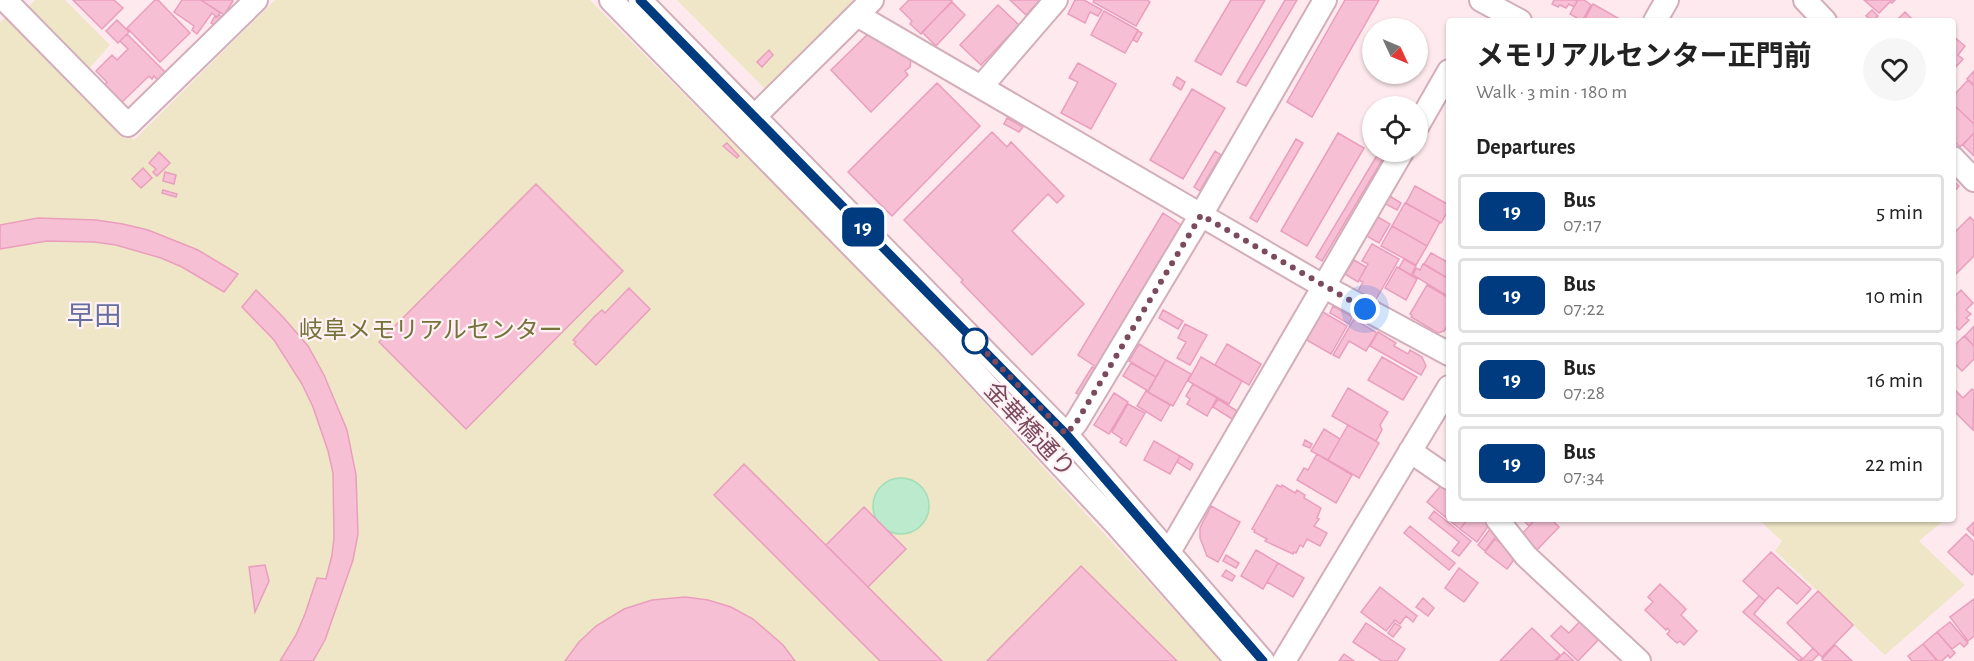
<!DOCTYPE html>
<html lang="en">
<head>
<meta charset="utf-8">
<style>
  :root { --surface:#fff; --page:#f6f6f6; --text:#222; --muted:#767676; --line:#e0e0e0 }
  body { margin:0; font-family:"Alegreya Sans","Noto Sans JP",sans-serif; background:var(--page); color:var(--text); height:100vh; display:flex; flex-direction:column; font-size:22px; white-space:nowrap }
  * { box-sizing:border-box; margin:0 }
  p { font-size:20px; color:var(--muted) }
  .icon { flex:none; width:33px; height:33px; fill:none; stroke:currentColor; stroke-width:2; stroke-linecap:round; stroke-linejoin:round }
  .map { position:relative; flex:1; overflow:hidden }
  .sheet { position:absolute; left:1446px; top:18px; width:510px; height:504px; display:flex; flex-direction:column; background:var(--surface); border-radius:6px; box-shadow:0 2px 4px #0004 }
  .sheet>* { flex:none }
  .badge { padding:0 12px; border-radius:9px; font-size:21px; line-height:39px }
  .needle { width:39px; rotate:134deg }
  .tools { position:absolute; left:1362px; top:18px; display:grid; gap:12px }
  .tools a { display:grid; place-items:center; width:66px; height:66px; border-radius:50%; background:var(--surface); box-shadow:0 2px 4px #0004; font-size:30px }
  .you { position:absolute; width:30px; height:30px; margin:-15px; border:4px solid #fff; border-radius:50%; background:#1a73e8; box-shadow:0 0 0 9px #1a73e833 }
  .map>.badge { position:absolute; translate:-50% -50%; box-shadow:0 0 0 3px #fff }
  h2 { padding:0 30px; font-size:22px; line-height:54px }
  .round { display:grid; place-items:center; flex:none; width:63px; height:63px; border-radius:32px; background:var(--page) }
  .summary { display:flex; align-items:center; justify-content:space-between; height:102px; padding:0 30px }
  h1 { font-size:28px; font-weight:700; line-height:45px }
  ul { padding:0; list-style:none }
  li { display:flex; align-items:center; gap:18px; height:75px; margin:0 12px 9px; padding:0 18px; border:3px solid var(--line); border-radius:6px }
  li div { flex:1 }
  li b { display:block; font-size:22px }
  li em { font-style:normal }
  li .badge { min-width:66px; font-weight:700; text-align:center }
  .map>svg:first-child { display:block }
  .green { fill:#eee6c6 }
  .water { fill:#bceacd; stroke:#a1ddb7; stroke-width:1.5 }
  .building { fill:#f6bfd4; stroke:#ea9ebd; stroke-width:1.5 }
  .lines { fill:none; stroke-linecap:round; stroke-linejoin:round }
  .minor-casing { stroke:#d3aeba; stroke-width:26 }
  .minor { stroke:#fff; stroke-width:22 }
  .line-casing { stroke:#fff; stroke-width:14 }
  .line { stroke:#003b80; stroke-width:9 }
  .walk { stroke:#7c4a5f; stroke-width:6; stroke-dasharray:0 10.8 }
  .stop-dot { fill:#fff; stroke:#003b80; stroke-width:3 }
  .labels { text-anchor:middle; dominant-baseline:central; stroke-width:4.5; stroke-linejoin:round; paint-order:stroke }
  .park-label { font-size:24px; fill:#77723b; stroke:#fff2f4 }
  .street-label { font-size:24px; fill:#7c4a5f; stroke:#fff2f4 }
  .quarter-label { font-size:27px; fill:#666d9f; stroke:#fff2f4 }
</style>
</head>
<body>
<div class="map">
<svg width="1974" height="661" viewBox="0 0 1974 661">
  <rect width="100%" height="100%" fill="#feeaee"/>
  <path class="green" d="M35,0H65L110,45L85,73L28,15V7Z
    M275,0H590L900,311L1221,661H0V22L5,18L20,26L134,140Z
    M677,0H859L767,91Z
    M1758,519H1941L1943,521L1919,541L1965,585L1885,655L1775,551L1782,541Z"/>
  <path class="water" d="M873 506a28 28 0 1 1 56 0a28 28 0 1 1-56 0Z"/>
  <path class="building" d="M73,0H114L123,8L102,29Z
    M155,0H158L190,33L160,62L127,28Z
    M182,0H201L220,13L217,17L212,13L197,34L192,30L194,26L174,12Z
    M201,0H232L233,1L224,15Z
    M909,0H950L952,1L921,34L910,24L912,21L900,9Z
    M1010,0H1040L1026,15Z
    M1075,0H1084L1102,10L1098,16L1090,12L1085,23L1068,14Z
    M1094,0H1147L1150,2L1136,26L1093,2Z
    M1231,0H1265L1221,75L1195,61Z
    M1285,0H1297L1246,86L1237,82Z
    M1345,0H1379L1312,117L1287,102Z
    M1554,0H1576L1577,1L1574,7L1569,4L1566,8L1560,5L1558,7L1552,4Z
    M1578,0H1584L1591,5L1582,21L1570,14Z
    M1864,0H1895L1892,3L1890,2L1879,13Z
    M952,2L965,15L936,46L922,32Z
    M1593,4L1623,21H1588L1585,19Z
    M998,5L1019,25L981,65L960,45Z
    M1872,10L1878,16L1873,21L1866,16Z
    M1104,11L1138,30L1125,53L1091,35Z
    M1905,12L1914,21H1901L1898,19Z
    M219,15L228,21L222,30L211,23L215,16L217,17Z
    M117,20L129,32L118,43L106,31Z
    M1138,31L1142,33L1137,42L1133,40Z
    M127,34L170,77L162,85L154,76L152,79L149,76L121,103L104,86L107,82L96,71L112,55L117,60L128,49L120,41Z
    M868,34L911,60L910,67L905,71L908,75L871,112L831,70Z
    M1953,36L1965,46L1958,55L1963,59L1953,70Z
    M769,50L773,55L762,67L757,62Z
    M1078,63L1116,84L1091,129L1061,113L1078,82L1069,78Z
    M1974,71V85L1967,79Z
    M1177,77L1185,82L1181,90L1173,85Z
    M1968,80L1974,86V124L1953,104V96Z
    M937,83L980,126L892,216L848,172Z
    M1192,89L1225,108L1183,179L1150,160Z
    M1953,104L1974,124V133L1960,147L1953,140Z
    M1007,118L1023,127L1019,132L1004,124Z
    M992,132L1007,147L1011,142L1064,196L1057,203L1048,194L1012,231L1084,304L1032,355L961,282L963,280L904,220Z
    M1338,133L1364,148L1307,246L1281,231Z
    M1974,133V156L1963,145Z
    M1296,139L1303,143L1257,222L1250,218Z
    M727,143L739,156L737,158L723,146Z
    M1215,151L1221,155L1200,191L1194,187Z
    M159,152L170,163L157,176L153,172L156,169L149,163Z
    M1379,152H1387L1322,261L1316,257Z
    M143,168L152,178L141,188L132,179Z
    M165,172L176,175L174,184L163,181Z
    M1953,180L1959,186L1953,193Z
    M536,184L623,271L466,429L379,342Z
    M1415,186L1449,205V209L1441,223L1406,203Z
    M163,190L177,194L176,197L162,193Z
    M1388,195L1401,203L1397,210L1384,203Z
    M1405,203L1440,222L1427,246L1392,226Z
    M1163,213L1181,225L1099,369L1078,355Z
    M1376,216L1390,224L1379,243L1365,235Z
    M1970,217L1974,221V256L1953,277V234Z
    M38,218L96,220L123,224L148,230L198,250L238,274L224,292L182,267L161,258L116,245L94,242L47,241L0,249V225Z
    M1392,226L1427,246L1416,265L1381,246Z
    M1372,244L1399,259L1375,301L1358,291L1363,282L1359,280L1368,264L1362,261Z
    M1431,253L1449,263V279L1424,264Z
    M1404,259L1416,266L1411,275L1399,268Z
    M1354,260L1366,267L1358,282L1345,274Z
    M1423,264L1449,279V297L1413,275L1416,268L1420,270Z
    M1397,267L1417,279L1406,300L1385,288Z
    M1427,285L1449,298V323L1444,331L1438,333L1411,317L1412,315L1410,314Z
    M629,288L650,309L596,365L574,344L576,342L573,340L594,317L602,310L605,313Z
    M256,290L283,317L308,346L324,375L347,430L356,475L358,534L353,560L325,640L313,661H280L296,635L305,614L317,578L326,579L332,555L334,538L333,473L328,451L313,407L302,384L274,340L242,307Z
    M1961,290L1973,303L1966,310L1971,314L1966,318L1969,320L1959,330L1953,324V298Z
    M1333,306L1352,317L1349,324L1330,313Z
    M1163,310L1183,321L1178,329L1159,318Z
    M1321,311L1347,326L1331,354L1305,339Z
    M1354,319L1377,333L1366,351L1349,341L1339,358L1333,355Z
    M1185,324L1207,335L1190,365L1177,358L1186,342L1178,338Z
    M1974,326V346L1965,336Z
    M1378,332L1396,343L1394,346L1408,354L1410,350L1422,357L1426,366L1421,375L1370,346Z
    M1964,336L1974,346V359L1962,371L1953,362V347Z
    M1139,344L1166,360L1156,377L1129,361Z
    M1227,344L1261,364L1249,385L1215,365Z
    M1201,357L1242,381L1229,404L1188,381Z
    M1382,357L1417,377L1403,400L1368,380Z
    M1166,360L1191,374L1173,406L1148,392Z
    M1131,363L1156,377L1148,391L1123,376Z
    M1092,367L1098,370L1082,396L1076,393Z
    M1193,384L1217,398L1207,416L1187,404L1190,399L1186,396Z
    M1348,388L1388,412L1380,425L1382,430L1376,441L1332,416Z
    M1954,389L1963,398L1972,389L1974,391L1973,430L1953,410Z
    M1146,391L1170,405L1161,421L1137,406Z
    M1114,393L1128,402L1109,434L1094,425Z
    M1218,399L1237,411L1232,419L1213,407Z
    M1128,404L1145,413L1126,446L1120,442L1122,439L1112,432Z
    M1348,425L1379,443L1359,478L1328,460Z
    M1324,429L1340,439L1328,460L1311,451Z
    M1305,440L1312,444L1310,448L1303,445Z
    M1154,441L1180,456L1170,474L1144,460Z
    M1317,454L1352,475L1336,503L1297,480L1304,468L1308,470Z
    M1180,456L1193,464L1190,470L1177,462Z
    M744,464L868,587L942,661H880L714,495Z
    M1445,481L1449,485V519H1468L1460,529L1427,502Z
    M1277,485L1281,487L1282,485L1295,493L1297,490L1305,495L1304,498L1321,508L1317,518L1319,519L1314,526L1327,533L1320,546L1307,539L1303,547L1300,545L1296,553L1294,552L1293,554L1265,541L1267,539L1254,532L1255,530L1252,529Z
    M1211,506L1240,522L1218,562L1207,556L1200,538V528Z
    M864,507L906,549L868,587L826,545Z
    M1434,511L1471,541L1459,556L1452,551L1459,542L1429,518Z
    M1468,519H1484L1489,525L1477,542L1460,529Z
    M1522,519H1536L1529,526Z
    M1536,519H1551L1559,527L1536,551L1520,536Z
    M1974,522V536L1967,529Z
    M1410,526L1455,563L1449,570L1404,533Z
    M1490,529L1497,535L1485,551L1478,545Z
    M1966,534L1974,542V573L1972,575L1948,552Z
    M1495,539L1517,556L1507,569L1485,552Z
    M1256,550L1278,563L1263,589L1241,576Z
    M1771,552L1811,589L1797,604L1778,587L1765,601L1743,581Z
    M1226,555L1239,563L1236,568L1223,561Z
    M1278,563L1304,578L1293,597L1267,582Z
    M265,565L269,581L255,612L249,567Z
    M1081,566L1177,661H987Z
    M1459,568L1478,583L1464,602L1445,588Z
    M1226,570L1235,576L1232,581L1222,576Z
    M1660,584L1686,609L1681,615L1697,631L1684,645L1680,641L1677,643L1667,634L1670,631L1667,628L1666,630L1645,610L1653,602L1648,597Z
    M1380,587L1417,616L1413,622L1406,616L1400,624L1395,620L1386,631L1361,612Z
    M1818,591L1853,625L1822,657L1787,623Z
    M1759,596L1765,601L1754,614L1802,658L1799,661L1743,612Z
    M685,597L708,600L731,607L753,619L783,645L795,661H565L579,642L596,626L624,609L652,600Z
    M1423,598L1434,608L1428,616L1416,607Z
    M1974,599V636L1968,641L1950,617Z
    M1584,617L1603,635L1578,661L1551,636L1561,626L1569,633Z
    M1950,622L1968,643L1964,647L1960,643L1952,649L1937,632Z
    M1366,623L1405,649L1397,661H1382L1353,642Z
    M1395,623L1401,627L1393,637L1388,633Z
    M1532,628L1560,655L1554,661H1500Z
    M1937,632L1955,653L1950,658L1948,655L1942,661H1937L1923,644Z
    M1923,644L1937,660L1936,661H1912L1908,656Z
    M1835,645L1852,661H1824L1822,659Z
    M1813,648L1819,654L1812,661H1801Z
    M1564,652L1574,661H1556Z
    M1344,654L1354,661H1339Z"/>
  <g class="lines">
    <defs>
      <path id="minor" d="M5,0L128,125L256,0
        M611,0L948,344L1115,523L1237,661
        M640,0L1066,434L1263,661
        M1481,0L1520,21
        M1805,0L1825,21
        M857,15L1323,286L1449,354
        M1655,21L1667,0
        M981,87L1056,0
        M755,116L872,0
        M1418,125L1449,71
        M1953,158L1974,180
        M1066,434L1076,423L1201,215L1325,0
        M1410,451L1449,478
        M1497,519L1526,556L1639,661
        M1169,552L1402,152
        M1284,661L1449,387"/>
    </defs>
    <use href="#minor" class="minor-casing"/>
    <use href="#minor" class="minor"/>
  </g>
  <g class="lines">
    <defs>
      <path id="line" d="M640,0L1066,434L1263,661"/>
    </defs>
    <use href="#line" class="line-casing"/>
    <use href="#line" class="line"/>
    <path class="walk" d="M975,341L970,336L1066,434L1076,423L1201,215L1365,309"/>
  </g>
  <circle class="stop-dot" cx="975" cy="341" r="12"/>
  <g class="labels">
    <g class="park-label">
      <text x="431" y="331">岐阜メモリアルセンター</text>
    </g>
    <g class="street-label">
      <text transform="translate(1029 430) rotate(47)">金華橋通り</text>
    </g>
    <g class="quarter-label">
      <text x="94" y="316">早田</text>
    </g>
  </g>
</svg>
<div class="tools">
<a><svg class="needle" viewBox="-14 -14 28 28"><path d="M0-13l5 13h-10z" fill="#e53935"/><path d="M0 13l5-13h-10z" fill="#767676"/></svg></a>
<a><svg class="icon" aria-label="locate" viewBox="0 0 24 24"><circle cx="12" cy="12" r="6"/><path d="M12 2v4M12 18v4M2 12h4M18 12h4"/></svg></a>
</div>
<div class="you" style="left:1365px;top:309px"></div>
<b class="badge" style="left:863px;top:227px;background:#003b80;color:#fff">19</b>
<section class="sheet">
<div class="summary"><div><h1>メモリアルセンター正門前</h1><p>Walk · 3 min · 180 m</p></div><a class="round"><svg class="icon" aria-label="heart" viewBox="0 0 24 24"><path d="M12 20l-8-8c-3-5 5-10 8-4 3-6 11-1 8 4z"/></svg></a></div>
<h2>Departures</h2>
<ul>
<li><span class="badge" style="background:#003b80;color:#fff">19</span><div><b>Bus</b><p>07:17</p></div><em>5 min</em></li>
<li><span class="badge" style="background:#003b80;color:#fff">19</span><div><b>Bus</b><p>07:22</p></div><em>10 min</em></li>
<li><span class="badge" style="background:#003b80;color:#fff">19</span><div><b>Bus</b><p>07:28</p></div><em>16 min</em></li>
<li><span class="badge" style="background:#003b80;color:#fff">19</span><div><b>Bus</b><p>07:34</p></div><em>22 min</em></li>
</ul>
</section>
</div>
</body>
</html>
